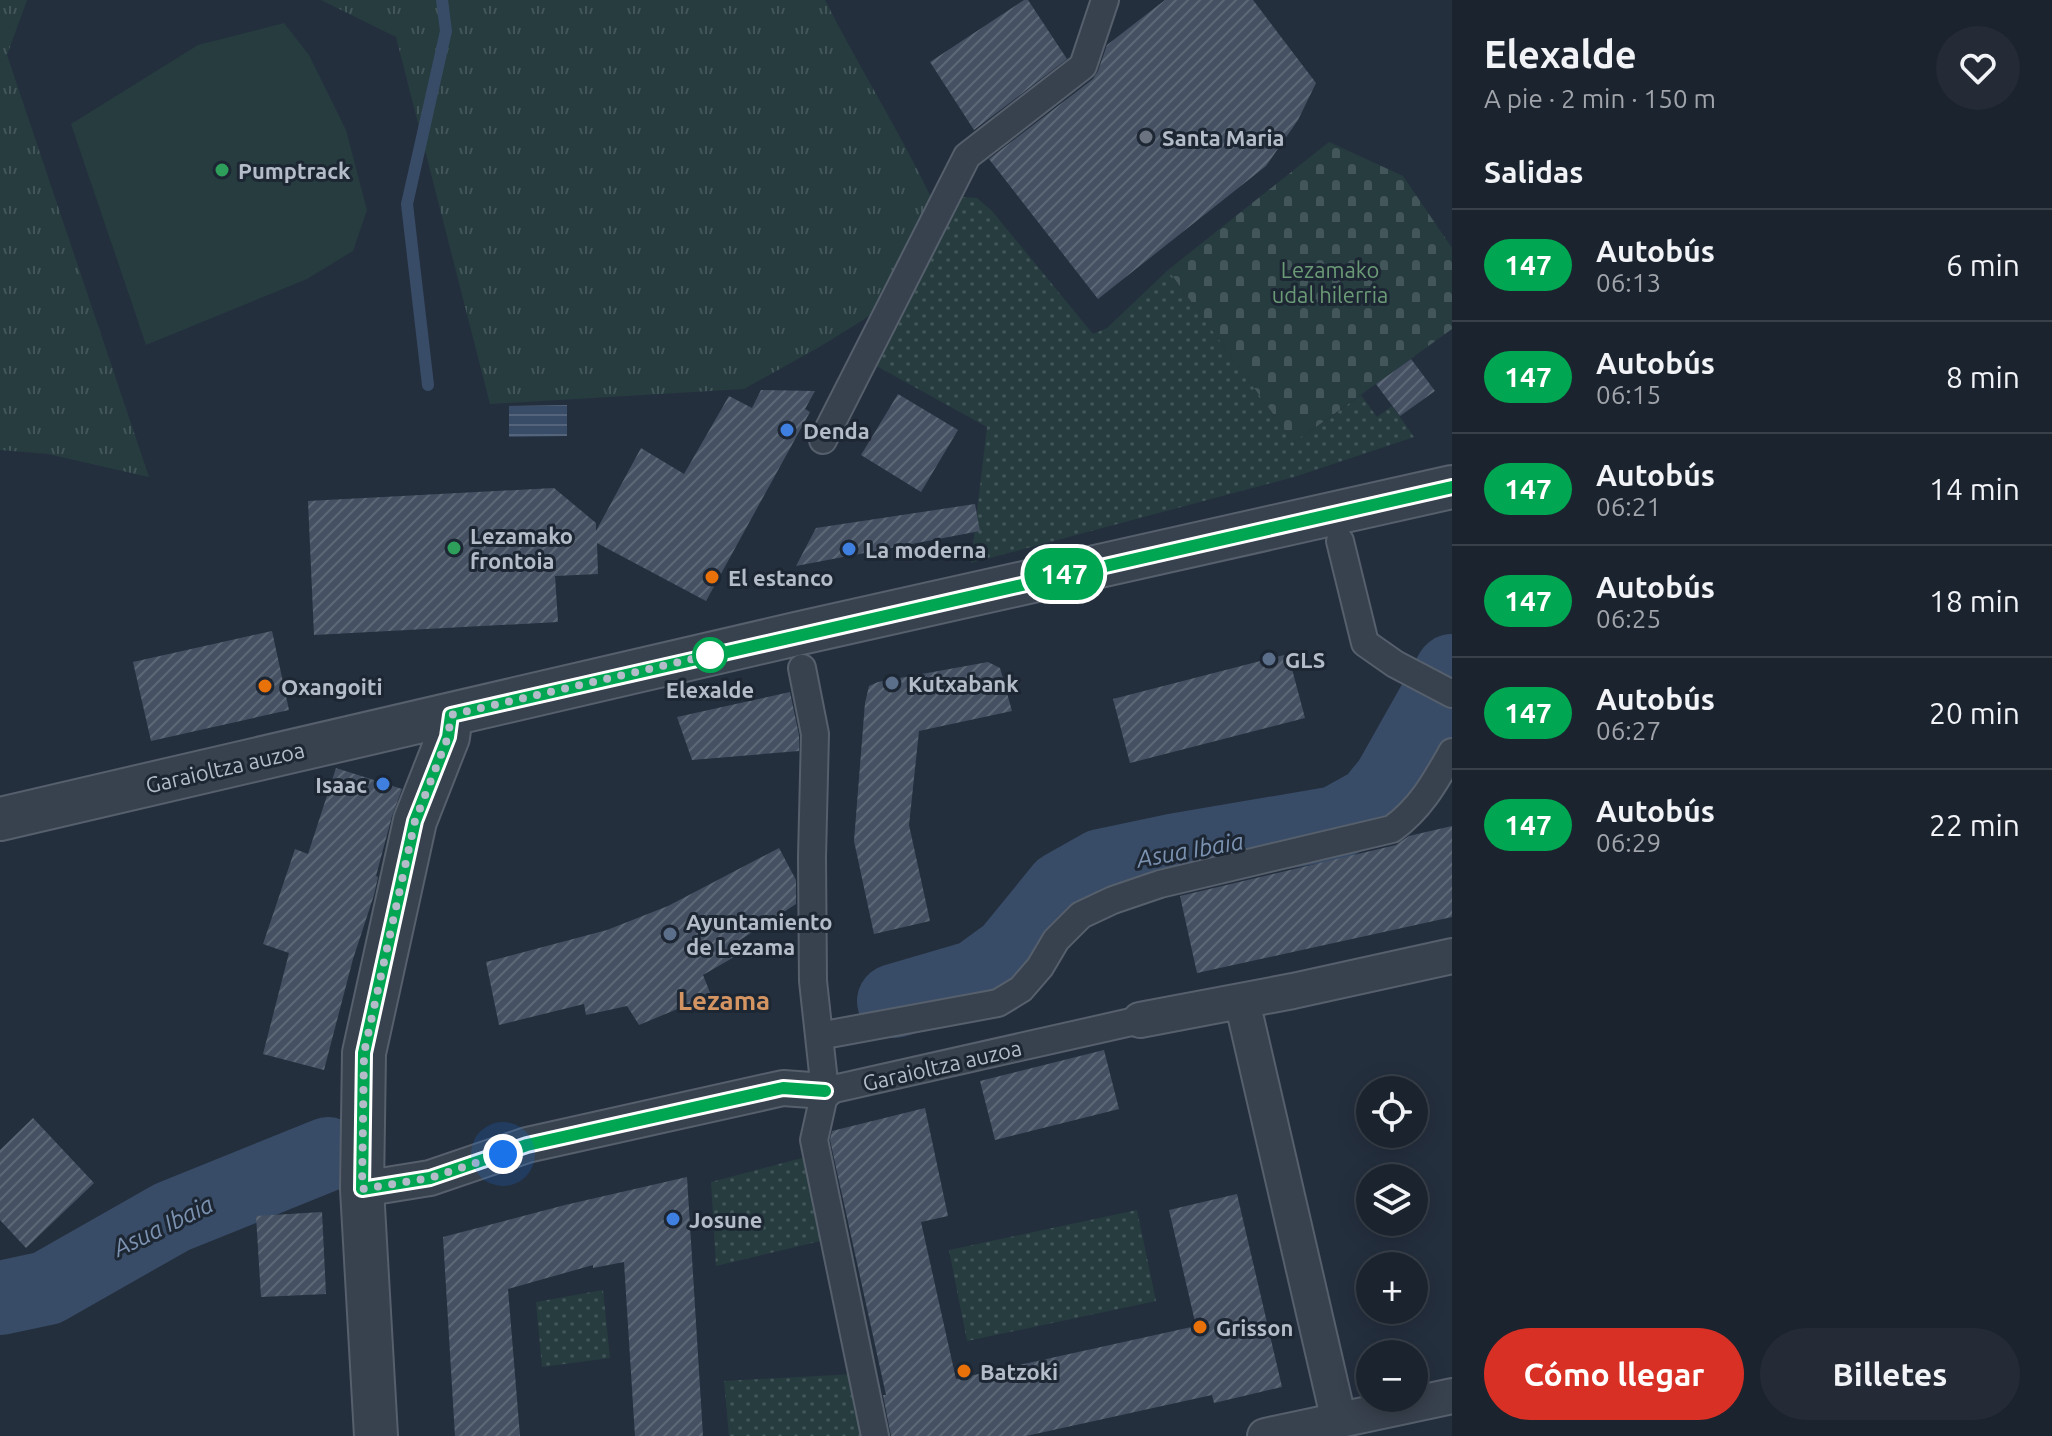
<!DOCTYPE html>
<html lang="es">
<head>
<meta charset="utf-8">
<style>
  :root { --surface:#1b232e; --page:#242b36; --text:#f1f3f6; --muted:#a0a4aa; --line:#39404a; --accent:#d93025 }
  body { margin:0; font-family:Ubuntu,sans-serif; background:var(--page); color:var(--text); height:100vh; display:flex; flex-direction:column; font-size:30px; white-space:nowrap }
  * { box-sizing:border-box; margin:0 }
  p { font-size:26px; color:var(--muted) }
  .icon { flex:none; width:44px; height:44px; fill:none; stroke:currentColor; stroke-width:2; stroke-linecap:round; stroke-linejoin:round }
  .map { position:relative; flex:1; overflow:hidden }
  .side { display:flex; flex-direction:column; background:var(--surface); width:600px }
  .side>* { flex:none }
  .badge { padding:0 16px; border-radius:26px; font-size:28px; line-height:52px }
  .tools { position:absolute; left:1356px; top:1076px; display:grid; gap:16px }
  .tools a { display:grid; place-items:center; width:72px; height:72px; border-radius:50%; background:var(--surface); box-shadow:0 4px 20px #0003,0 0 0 2px var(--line); font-size:40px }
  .you { position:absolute; width:40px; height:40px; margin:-20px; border:6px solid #fff; border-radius:50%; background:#1a73e8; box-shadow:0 0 0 12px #1a73e833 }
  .map>.badge { position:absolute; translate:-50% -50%; box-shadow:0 0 0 4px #fff }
  h2 { padding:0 32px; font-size:30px; line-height:72px }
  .round { display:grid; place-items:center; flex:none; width:84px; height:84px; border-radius:42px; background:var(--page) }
  .headline { display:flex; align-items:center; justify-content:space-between; height:136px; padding:0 32px }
  h1 { font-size:38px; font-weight:600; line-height:60px }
  .action { display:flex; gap:16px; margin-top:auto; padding:16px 32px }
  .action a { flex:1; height:92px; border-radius:48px; background:var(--accent); color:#fff; font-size:32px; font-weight:600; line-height:92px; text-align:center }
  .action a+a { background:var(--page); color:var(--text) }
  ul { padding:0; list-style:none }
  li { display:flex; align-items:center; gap:24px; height:112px; padding:0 32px; border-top:2px solid var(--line) }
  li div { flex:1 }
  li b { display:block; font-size:30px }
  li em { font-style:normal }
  li .badge { min-width:88px; font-weight:700; text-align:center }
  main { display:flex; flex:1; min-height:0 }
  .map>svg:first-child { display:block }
  .grass { fill:url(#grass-tufts) }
  .cemetery { fill:url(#cemetery-stones) }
  .park { fill:url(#park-dots) }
  .pitch { fill:#263c3f }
  .water { fill:url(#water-rules) }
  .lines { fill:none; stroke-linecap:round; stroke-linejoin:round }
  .stream { stroke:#394c67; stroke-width:12 }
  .river { stroke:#394c67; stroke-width:74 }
  .building { fill:url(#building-hatch) }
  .pedestrian-casing { stroke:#565f6c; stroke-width:30 }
  .minor-casing { stroke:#565f6c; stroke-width:38 }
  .tertiary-casing { stroke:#565f6c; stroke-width:46 }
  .pedestrian { stroke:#38414e; stroke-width:26 }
  .minor { stroke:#38414e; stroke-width:34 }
  .tertiary { stroke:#38414e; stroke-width:42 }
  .line-casing { stroke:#fff; stroke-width:18 }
  .line { stroke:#00a651; stroke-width:12 }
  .walk { stroke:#b4bcc9; stroke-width:8; stroke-dasharray:0 14.4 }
  .worship-dot { fill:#6b7280; stroke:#1d2633; stroke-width:3 }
  .leisure-dot { fill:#2e9e5b; stroke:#1d2633; stroke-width:3 }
  .shop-dot { fill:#3f7fe0; stroke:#1d2633; stroke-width:3 }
  .food-dot { fill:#e8710a; stroke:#1d2633; stroke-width:3 }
  .stop-dot { fill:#fff; stroke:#00a651; stroke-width:4 }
  .service-dot { fill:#5c6f8a; stroke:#1d2633; stroke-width:3 }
  .labels { text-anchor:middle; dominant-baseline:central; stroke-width:6; stroke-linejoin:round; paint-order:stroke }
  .poi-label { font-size:22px; font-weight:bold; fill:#b4bcc9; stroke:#1d2633; text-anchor:start }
  .park-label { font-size:22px; fill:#6b9a76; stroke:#1d2633 }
  .stop-label { font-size:22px; font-weight:bold; fill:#b4bcc9; stroke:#1d2633 }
  .street-label { font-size:22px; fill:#b4bcc9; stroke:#1d2633 }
  .water-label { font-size:24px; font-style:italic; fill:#7c92b1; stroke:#1d2633 }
  .quarter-label { font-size:26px; font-weight:bold; fill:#d59563; stroke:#1d2633 }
</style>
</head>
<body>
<main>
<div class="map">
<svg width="1452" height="1436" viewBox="0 0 1452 1436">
  <defs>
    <pattern id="grass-tufts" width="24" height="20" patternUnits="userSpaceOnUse" patternTransform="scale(2)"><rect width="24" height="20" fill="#263c3f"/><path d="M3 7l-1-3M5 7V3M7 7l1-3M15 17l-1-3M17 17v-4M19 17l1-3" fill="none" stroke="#435659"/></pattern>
    <pattern id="cemetery-stones" width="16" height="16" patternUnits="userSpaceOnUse" patternTransform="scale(2)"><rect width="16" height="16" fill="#263c3f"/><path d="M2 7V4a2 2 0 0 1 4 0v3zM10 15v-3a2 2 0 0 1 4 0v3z" fill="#435659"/></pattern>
    <pattern id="park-dots" width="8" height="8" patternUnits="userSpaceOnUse" patternTransform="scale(2)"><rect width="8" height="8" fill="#263c3f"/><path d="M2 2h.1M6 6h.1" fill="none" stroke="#435659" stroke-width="1.8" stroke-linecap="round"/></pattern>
    <pattern id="water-rules" width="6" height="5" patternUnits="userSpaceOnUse" patternTransform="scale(2)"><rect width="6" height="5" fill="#394c67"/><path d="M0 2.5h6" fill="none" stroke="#53647b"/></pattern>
    <pattern id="building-hatch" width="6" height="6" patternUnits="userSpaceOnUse" patternTransform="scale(2)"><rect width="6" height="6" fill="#455162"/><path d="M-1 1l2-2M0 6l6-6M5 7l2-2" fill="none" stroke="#5d6877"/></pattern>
  </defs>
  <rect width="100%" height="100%" fill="#242f3e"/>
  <path class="grass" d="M0,0H27L7,55L149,477L48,454L0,450Z
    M321,0H825C861,71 904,138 937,210L903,290L863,320L821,346L744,389L490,404L396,37Z"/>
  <path class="cemetery" d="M1329,142L1403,176L1452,248V329L1294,443L1168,270Z"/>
  <path class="park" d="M961,197L977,198L992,211L1093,334L1107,328L1168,270L1294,443L1361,395L1377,417L1392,406L1414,437L1294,477L971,563L987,427L871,363Z
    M810,1156L829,1239L716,1266L711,1182Z
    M1137,1210L1156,1301L967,1341L949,1250Z
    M603,1290L610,1358L542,1367L536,1302Z
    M855,1374L868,1436H729L724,1381Z"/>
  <path class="pitch" d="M284,23L309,55L346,130L367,210L353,251L307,279L146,345L71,124L198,45Z"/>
  <path class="water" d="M567,405V436L509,437V406Z"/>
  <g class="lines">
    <path class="stream" d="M428,385L407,204L446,31L442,0"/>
    <path class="river" d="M894,1001L976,977L1009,953L1062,888L1101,866L1177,850L1336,823L1372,803L1390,781L1452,671
      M0,1298L47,1288L172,1217L328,1154"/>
  </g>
  <path class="building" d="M1024,0H1028L1067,59L974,130L930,62Z
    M1165,0H1253L1316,83L1298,120L1266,166L1098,299L989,159L1093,79L1098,71L1107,45Z
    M1411,359L1435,391L1400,416L1376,384Z
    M761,390L815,391L805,409L810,412L706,601L597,543L598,574L555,576L558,622L314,635L308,501L554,488L596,523V531L641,448L684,474L729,396L752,408Z
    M898,394L958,430L921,492L861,455Z
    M975,504L980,531L796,566L816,528Z
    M272,631L289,710L151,741L133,662Z
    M1288,654L1305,718L1130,763L1113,699Z
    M988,662L1000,668L1012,711L919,731L909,825L930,921L874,934L854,841L865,703L869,686L878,682Z
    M790,692L799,735V751L692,760L677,717Z
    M336,768L402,789L392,816L376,876L378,877L374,895L353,959L324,1070L263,1054L289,953L263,944L295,849L308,854Z
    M1452,826V917L1197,973L1180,896L1396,845L1409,836Z
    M779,848L796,880V904L737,942L741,953L703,975L711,995L639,1025L627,1006L586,1015L584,1004L499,1025L486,962L607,930L668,906Z
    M1104,1050L1119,1109L995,1140L980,1081Z
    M925,1108L948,1216L921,1222L956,1379L1196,1326L1169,1210L1237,1194L1282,1387L1214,1403L1212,1395L1026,1436H891L883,1395H886L830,1140L832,1131Z
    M33,1118L94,1183L26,1248L0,1220V1150Z
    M687,1177L703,1436H635L624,1262L593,1268V1265L508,1289L520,1436H455L443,1237L565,1205Z
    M322,1212L326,1294L261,1297L256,1216Z"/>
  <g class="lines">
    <defs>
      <path id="pedestrian" d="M823,440L967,156L1083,66L1105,0
        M1340,541L1365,643L1395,664L1452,694
        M802,668L815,734L812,857L813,981L825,1091L814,1140L875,1436
        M819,1036L998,1003L1021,989L1040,967L1056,940L1081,915L1113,900L1160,884L1392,829C1421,808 1435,782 1452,752
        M825,1091L1140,1020"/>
      <path id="minor" d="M1242,1001L1339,1421
        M1140,1020L1293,991L1452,956
        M362,1189L430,1178L527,1145L783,1088L825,1091
        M1265,1436L1452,1396"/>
      <path id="tertiary" d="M0,819L796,634L1452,487
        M376,1436L362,1189L364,1053L415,821L448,737L451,715"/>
    </defs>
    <use href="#pedestrian" class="pedestrian-casing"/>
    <use href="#minor" class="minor-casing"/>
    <use href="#tertiary" class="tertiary-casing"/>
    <use href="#pedestrian" class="pedestrian"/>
    <use href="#minor" class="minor"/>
    <use href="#tertiary" class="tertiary"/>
  </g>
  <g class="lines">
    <defs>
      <path id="line" d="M825,1091L783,1088L527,1145L430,1178L362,1189L364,1053L415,821L448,737L451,715L1452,487"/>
    </defs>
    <use href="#line" class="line-casing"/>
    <use href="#line" class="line"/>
    <path class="walk" d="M503,1154L430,1178L362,1189L364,1053L415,821L448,737L451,715L710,655"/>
  </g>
  <circle class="worship-dot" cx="1146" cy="137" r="8"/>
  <g class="leisure-dot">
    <circle cx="222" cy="170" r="8"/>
    <circle cx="454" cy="548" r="8"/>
  </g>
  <g class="shop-dot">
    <circle cx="787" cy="430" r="8"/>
    <circle cx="849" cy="549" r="8"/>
    <circle cx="383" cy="784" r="8"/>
    <circle cx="673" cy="1219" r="8"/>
  </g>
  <g class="food-dot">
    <circle cx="712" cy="577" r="8"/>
    <circle cx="265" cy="686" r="8"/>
    <circle cx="1200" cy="1327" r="8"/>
    <circle cx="964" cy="1371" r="8"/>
  </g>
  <circle class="stop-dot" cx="710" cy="655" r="16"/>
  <g class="service-dot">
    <circle cx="1269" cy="659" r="8"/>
    <circle cx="892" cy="683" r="8"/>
    <circle cx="670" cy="934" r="8"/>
  </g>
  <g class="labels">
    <g class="poi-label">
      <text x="1162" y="137">Santa Maria</text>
      <text x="238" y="170">Pumptrack</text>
      <text x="803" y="430">Denda</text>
      <text x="470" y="535">Lezamako<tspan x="470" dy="25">frontoia</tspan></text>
      <text x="865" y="549">La moderna</text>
      <text x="728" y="577">El estanco</text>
      <text x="1285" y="659">GLS</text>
      <text x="908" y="683">Kutxabank</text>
      <text x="281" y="686">Oxangoiti</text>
      <text x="367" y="784" text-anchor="end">Isaac</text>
      <text x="686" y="921">Ayuntamiento<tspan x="686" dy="25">de Lezama</tspan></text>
      <text x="689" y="1219">Josune</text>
      <text x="1216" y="1327">Grisson</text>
      <text x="980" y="1371">Batzoki</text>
    </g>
    <g class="park-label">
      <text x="1330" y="269">Lezamako<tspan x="1330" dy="25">udal hilerria</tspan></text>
    </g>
    <g class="stop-label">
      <text x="710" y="689">Elexalde</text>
    </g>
    <g class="street-label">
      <text transform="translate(225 767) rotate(-13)">Garaioltza auzoa</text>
      <text transform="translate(942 1065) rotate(-13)">Garaioltza auzoa</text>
    </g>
    <g class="water-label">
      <text transform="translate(1190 850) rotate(-10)">Asua Ibaia</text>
      <text transform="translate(163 1226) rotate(-26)">Asua Ibaia</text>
    </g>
    <g class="quarter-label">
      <text x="724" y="1000">Lezama</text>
    </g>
  </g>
</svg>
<div class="tools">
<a><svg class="icon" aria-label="locate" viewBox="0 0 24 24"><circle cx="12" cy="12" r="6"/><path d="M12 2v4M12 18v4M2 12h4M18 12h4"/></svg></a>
<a><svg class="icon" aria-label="layers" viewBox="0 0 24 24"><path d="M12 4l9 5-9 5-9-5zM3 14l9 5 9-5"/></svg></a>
<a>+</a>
<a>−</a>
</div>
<div class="you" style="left:503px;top:1154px"></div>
<b class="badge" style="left:1064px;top:574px;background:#00a651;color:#fff">147</b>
</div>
<section class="side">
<div class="headline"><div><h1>Elexalde</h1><p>A pie · 2 min · 150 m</p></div><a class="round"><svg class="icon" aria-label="heart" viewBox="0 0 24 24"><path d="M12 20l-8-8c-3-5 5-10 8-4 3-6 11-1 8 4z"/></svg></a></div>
<h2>Salidas</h2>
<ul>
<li><span class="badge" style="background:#00a651;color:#fff">147</span><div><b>Autobús</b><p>06:13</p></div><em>6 min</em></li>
<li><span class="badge" style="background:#00a651;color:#fff">147</span><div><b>Autobús</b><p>06:15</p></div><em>8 min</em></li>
<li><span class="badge" style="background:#00a651;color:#fff">147</span><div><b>Autobús</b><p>06:21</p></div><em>14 min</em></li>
<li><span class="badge" style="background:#00a651;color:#fff">147</span><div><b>Autobús</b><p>06:25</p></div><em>18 min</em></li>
<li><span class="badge" style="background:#00a651;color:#fff">147</span><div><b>Autobús</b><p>06:27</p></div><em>20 min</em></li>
<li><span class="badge" style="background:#00a651;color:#fff">147</span><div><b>Autobús</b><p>06:29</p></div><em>22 min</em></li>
</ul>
<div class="action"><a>Cómo llegar</a><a>Billetes</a></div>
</section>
</main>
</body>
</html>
